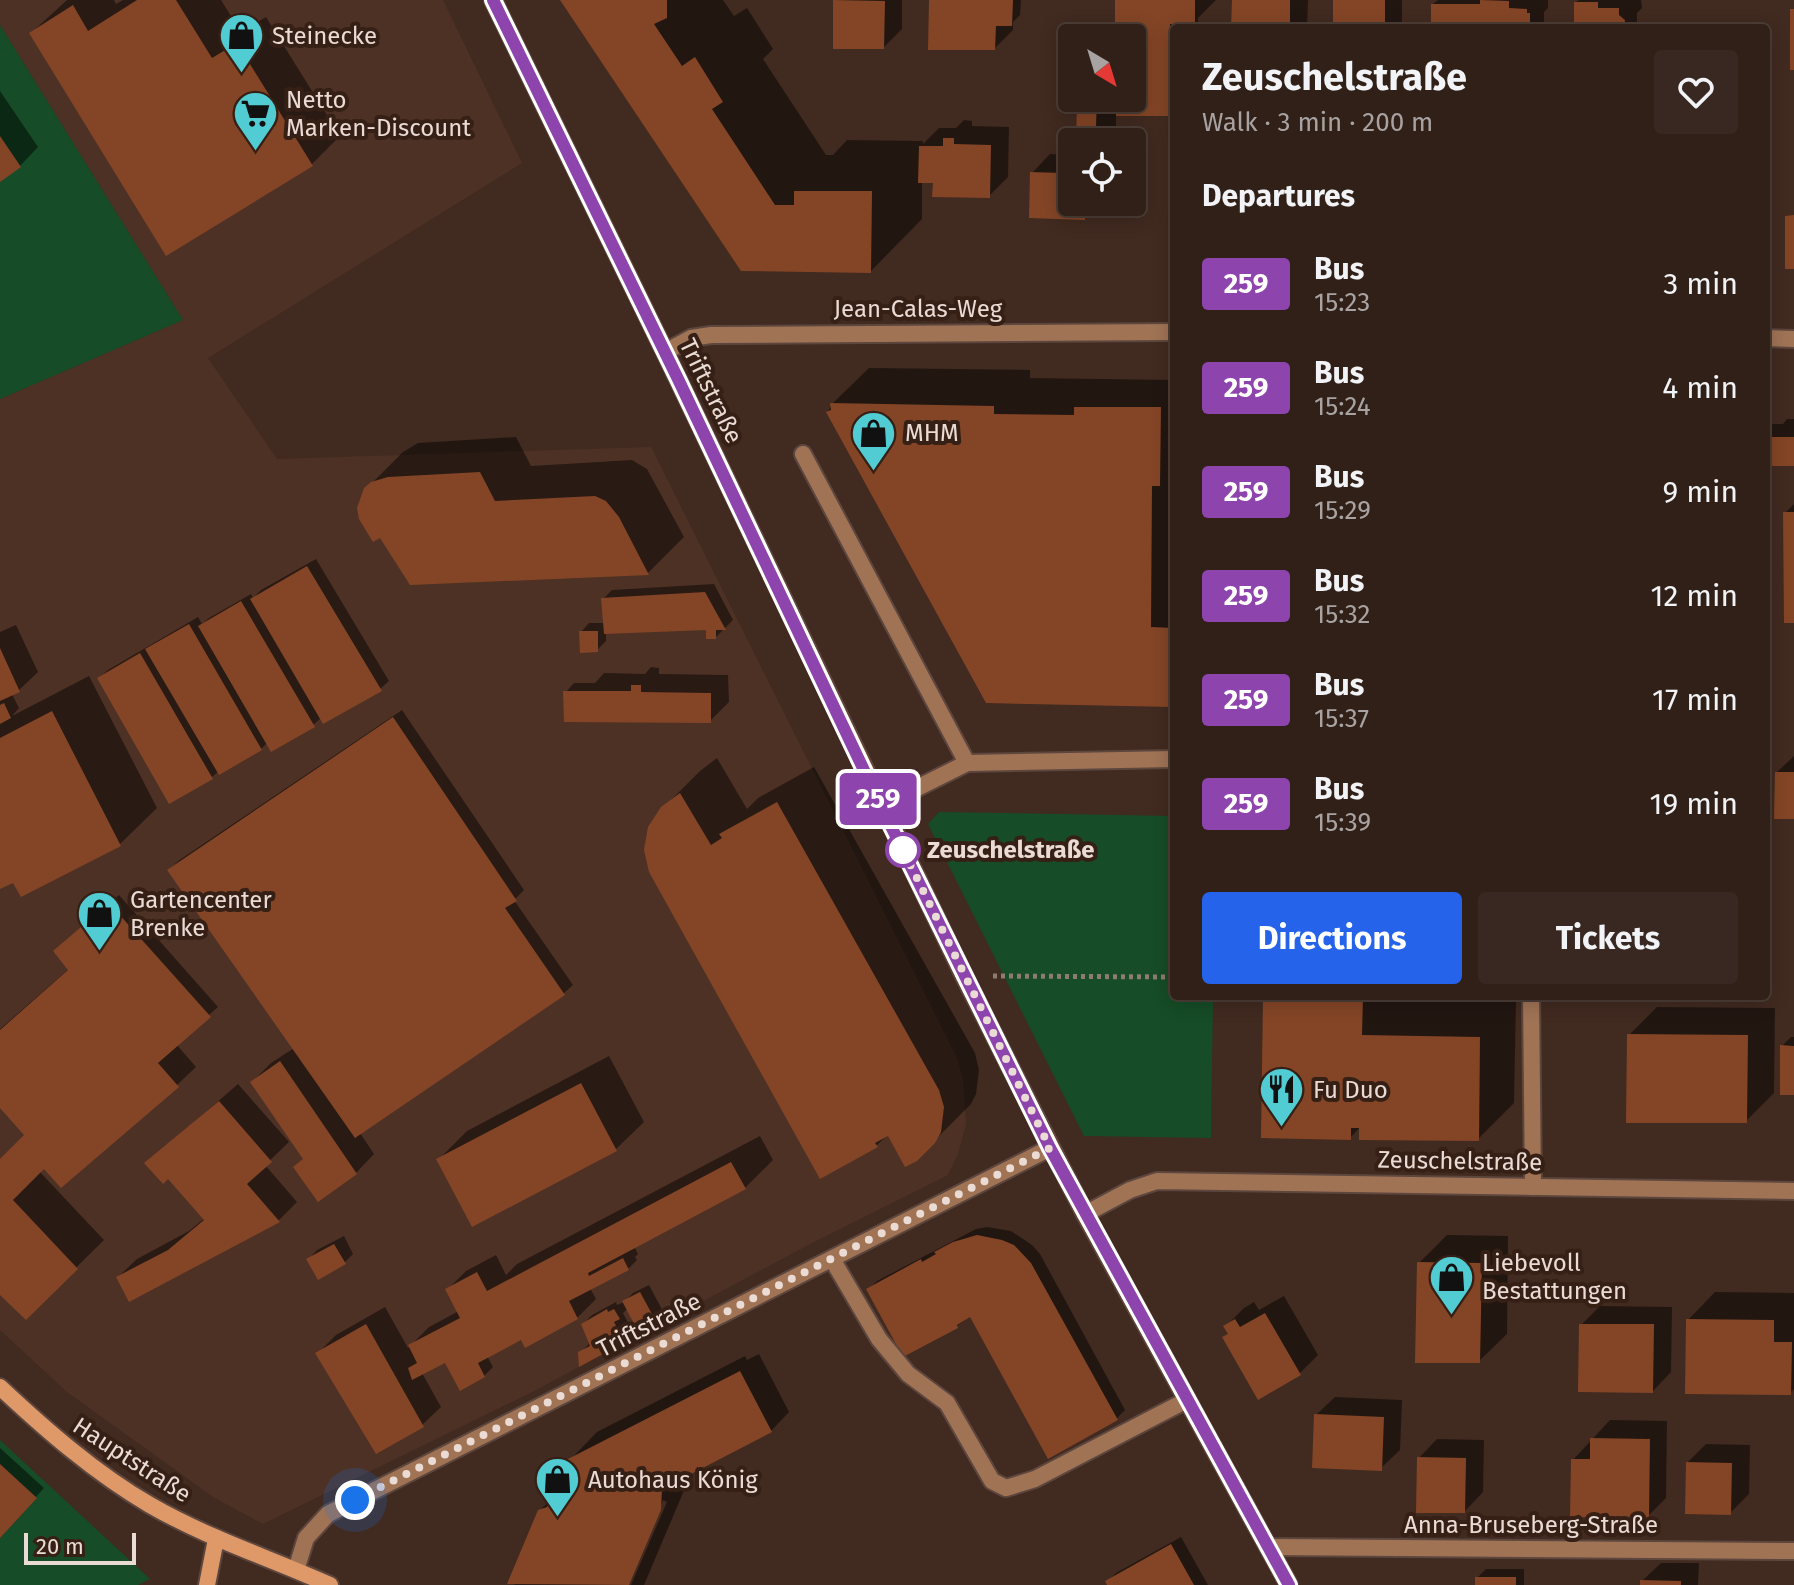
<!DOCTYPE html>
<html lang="en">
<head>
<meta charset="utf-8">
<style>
  :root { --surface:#312018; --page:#392821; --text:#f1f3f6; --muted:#a8a3a2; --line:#4c3e37; --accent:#2563eb }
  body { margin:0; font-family:"Fira Sans",sans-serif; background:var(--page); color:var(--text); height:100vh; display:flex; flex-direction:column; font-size:30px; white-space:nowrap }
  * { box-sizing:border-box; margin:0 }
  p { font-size:26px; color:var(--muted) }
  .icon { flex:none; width:44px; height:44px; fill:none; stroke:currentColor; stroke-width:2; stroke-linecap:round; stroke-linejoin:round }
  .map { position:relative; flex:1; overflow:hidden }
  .side { position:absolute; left:1170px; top:24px; width:600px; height:976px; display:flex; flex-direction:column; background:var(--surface); border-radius:8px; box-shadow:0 4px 20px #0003,0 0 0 2px var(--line) }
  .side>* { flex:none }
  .badge { padding:0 16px; border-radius:6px; font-size:28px; line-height:52px }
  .needle { width:52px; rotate:142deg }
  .fabs { position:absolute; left:1058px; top:24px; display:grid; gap:16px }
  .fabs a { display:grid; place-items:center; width:88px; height:88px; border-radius:8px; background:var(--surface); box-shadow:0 4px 20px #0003,0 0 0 2px var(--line); font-size:40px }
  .scale { position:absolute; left:24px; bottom:20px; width:112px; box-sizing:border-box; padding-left:8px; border:4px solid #eadbd4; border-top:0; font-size:22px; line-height:28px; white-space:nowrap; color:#eadbd4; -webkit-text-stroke:6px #362016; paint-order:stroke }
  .you { position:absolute; width:40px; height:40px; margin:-20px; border:6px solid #fff; border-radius:50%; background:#1a73e8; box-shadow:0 0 0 12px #1a73e833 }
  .map>.badge { position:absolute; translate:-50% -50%; box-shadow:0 0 0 4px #fff }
  h2 { padding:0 32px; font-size:30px; line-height:72px }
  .round { display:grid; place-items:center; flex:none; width:84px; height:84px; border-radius:8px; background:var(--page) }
  .headline { display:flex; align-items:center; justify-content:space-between; height:136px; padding:0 32px }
  h1 { font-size:38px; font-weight:700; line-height:60px }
  .button { display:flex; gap:16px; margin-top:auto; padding:16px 32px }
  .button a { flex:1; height:92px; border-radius:8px; background:var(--accent); color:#fff; font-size:32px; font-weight:700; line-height:92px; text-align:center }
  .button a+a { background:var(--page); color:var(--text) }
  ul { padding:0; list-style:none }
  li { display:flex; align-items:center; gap:24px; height:104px; padding:0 32px }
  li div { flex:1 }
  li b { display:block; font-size:30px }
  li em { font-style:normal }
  li .badge { min-width:88px; font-weight:700; text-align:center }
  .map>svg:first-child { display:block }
  .built { fill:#4e3125 }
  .grass { fill:#164c27 }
  .shadow { fill:#0007 }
  .building { fill:#844526 }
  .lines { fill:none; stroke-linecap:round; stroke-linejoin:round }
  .service-casing { stroke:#5c463d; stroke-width:20 }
  .minor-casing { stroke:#5c463d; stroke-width:20 }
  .secondary-casing { stroke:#5c463d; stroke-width:20 }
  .path { stroke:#8e7b72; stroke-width:5; stroke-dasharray:4 4; stroke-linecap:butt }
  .service { stroke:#a07355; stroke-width:16 }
  .minor { stroke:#a07355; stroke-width:16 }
  .secondary { stroke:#df9867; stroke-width:16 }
  .line-casing { stroke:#fff; stroke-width:18 }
  .line { stroke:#8e44ad; stroke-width:12 }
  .walk { stroke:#eadbd4; stroke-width:8; stroke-dasharray:0 14.4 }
  .stop-dot { fill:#fff; stroke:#8e44ad; stroke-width:4 }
  .labels { text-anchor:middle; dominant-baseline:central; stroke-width:8; stroke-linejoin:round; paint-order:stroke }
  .poi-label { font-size:24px; fill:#eadbd4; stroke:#362016; text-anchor:start }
  .street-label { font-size:24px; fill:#eadbd4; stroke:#362016 }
  .stop-label { font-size:24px; font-weight:bold; fill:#eadbd4; stroke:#362016; text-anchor:start }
</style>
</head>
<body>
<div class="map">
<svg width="1794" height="1585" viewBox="0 0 1794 1585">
  <rect width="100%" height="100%" fill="#412a20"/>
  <path class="built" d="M0,0H443L522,163L208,358L277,459L651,447L957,1058L963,1080L966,1124L958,1154L948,1175L812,1243L536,1390L263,1524L213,1497L67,1392L0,1330V399L183,320L0,25Z"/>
  <path class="grass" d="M0,25L183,320L0,399Z
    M939,812L1174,816V996H1213L1211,1138L1084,1136L928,824Z
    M0,1440L150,1579L138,1585H0V1538L37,1498L0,1464Z"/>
  <path class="shadow" d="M67,0H114L116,4L123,0H221L241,32L266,17L340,136L312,164L167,254L31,33Z
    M562,0H723L734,16L747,8L773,49L763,59L826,155H833L847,140L923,141V144L939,128H956L964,120L972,121V126L1009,127L1008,177L989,196L935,181H922V219L871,271L742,269Z
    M837,0H902V29L884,47Z
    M931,0H1021L1020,15L1013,22V30L995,48Z
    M1117,0H1216L1198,18V28H1174V110L1171,114H1116V130H1127L1126,142H1078L1079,101H1070L1072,84V98H1114V109H1118V98H1132V38H1117Z
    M1234,0H1308L1307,28H1233Z
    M1335,0H1402V28H1335Z
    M1438,0H1548V8L1544,12V28H1433V4Z
    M1579,0H1641L1642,8L1637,13V28H1576V2Z
    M0,91L38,147L20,166L0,179Z
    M1050,154L1072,155V202H1100L1084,218L1032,173Z
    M869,368L1030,370V378L1174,380V704L828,412L832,404Z
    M1787,419H1794V464H1766V429L1771,424H1783Z
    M516,437L531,466L632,460L647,469L684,537L648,573L366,489L403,452L418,443Z
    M1794,504V621L1785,513Z
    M316,559L389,681L380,689L321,718L313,725L268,742L261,749L219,771L212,777L99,678L108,670L198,617L202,624L209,618L251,594L253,598L261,590Z
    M714,584L733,620L716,637L708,628L606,632V641L597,650L581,632L589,623H605L603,599L612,590Z
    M16,625L38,672L19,690L12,694L19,708L12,716L89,676L157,808L120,844L22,894L14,880L0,887V632Z
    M651,667L659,668V674L728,675L729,702L710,721L566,692L574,683H595L604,673L645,674Z
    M402,710L524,890L514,900L573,985L564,993L360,1133L374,1154L356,1173L304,1158L252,1082L271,1063L294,1048L169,870L178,861Z
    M1794,756V817L1777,772Z
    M717,758L747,809L758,798L814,767L975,1053L979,1070L976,1094L971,1104L916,1159L889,1134L877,1145L821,1176L662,809L700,771Z
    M119,895L218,1007L176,1044L196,1067L177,1085L39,1171L104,1240L26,1317L0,1293V1162L27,1136L0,1105V1029L70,968L64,942Z
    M1265,996H1398V999L1516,1001L1514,1103L1478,1139L1361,1126L1350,1138Z
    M1657,1007L1775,1008L1774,1093L1746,1121L1629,1035Z
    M1791,1037H1794V1093L1782,1046Z
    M609,1056L644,1122L616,1149L439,1159L467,1131Z
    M238,1084L289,1142L265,1165L297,1202L279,1220L130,1299L118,1277L137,1259L189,1231L205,1218L168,1176L147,1163Z
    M760,1136L773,1160L745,1188L634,1246L638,1254L635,1257L637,1260L628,1269L590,1288L596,1299L577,1318L522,1337L487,1356L493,1367L484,1376L446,1361L422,1373L441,1407L422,1425L318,1353L336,1335L385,1307L408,1348L429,1327L459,1311L448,1289L466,1271L496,1255L506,1275L517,1264Z
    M987,1227L1011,1231L1032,1245L1040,1254L1125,1410L1116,1419L971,1315L957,1326L868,1290L877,1281L976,1229Z
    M1447,1235L1508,1236L1507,1334L1479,1361L1419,1263Z
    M344,1236L353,1254L344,1263L309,1259L317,1250Z
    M649,1285L665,1315L657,1324L628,1308L623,1313L633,1332L624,1341L580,1353L589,1344L583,1324L592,1315L616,1302L617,1305L624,1302L633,1293Z
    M1715,1292L1794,1293V1389L1790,1393L1688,1320Z
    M1284,1296L1318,1355L1299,1374L1229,1333L1226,1326L1244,1308L1254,1302L1259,1310Z
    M1600,1306L1672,1307L1671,1372L1653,1391L1581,1325Z
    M759,1354L789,1412L771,1431L688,1473V1481L644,1585H631L667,1502L663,1500L627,1585H516L510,1583L539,1511L553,1498L569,1461L597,1432L745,1356L747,1360Z
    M1335,1397L1402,1400L1400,1450L1381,1468L1316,1415Z
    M1610,1420L1667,1421L1666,1498L1648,1516L1573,1460Z
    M1437,1439L1484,1440L1483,1492L1465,1511L1419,1458Z
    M1706,1444L1750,1445L1749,1494L1730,1513L1688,1462Z
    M0,1448L44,1488L0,1536Z
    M1181,1537L1208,1585H1109L1107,1582L1116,1573Z
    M1661,1563H1699L1698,1585H1642V1581Z
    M1486,1569H1524V1585H1477V1578Z"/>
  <path class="building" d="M137,0H176L212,58L237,43L313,166L166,256L29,33L73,5L88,31Z
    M560,0H667V18L654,24L682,66L695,57L723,102L712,109L775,205H794V191H872L871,273L741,271Z
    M833,0L885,1L884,49H833Z
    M929,0H1013L1012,26H996L995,50H928Z
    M1115,0H1195V24H1170L1172,116H1116V98H1132V38H1115Z
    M1232,0H1290V28H1231Z
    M1333,0H1385V28H1333Z
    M1480,0L1509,1V8L1527,9V13H1530V28H1431V4H1480Z
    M1574,2H1598V8H1619V15L1625,20L1624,28H1574Z
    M1790,9H1794V70H1790Z
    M1068,85H1072V98H1097L1096,126L1099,127V142H1076L1077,103H1068Z
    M0,136L21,167L0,182Z
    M943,138H954V144L991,145L990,198L932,197L933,183H918L919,146H943Z
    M1072,164V202H1085V220L1029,218L1030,172L1063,173V167Z
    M1794,215V269H1785V216Z
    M830,403L994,406V414L1074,415V407H1161L1160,486H1152L1151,627L1174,628V707L986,703L826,412L831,410Z
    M1767,437H1794V466H1766Z
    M480,472L495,501L595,496L606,501L619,517L649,575L410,585L380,538L373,542L359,519L357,508L364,488L371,482L388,477Z
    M1783,512H1794V623H1784Z
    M307,566L382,691L323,724L250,599Z
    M705,592L726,630H716V639H706V630L604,634L601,598Z
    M241,601L315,727L271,752L198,626Z
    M189,624L262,750L219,775L145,649Z
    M579,631H598V652L580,653Z
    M0,648L20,692L0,701Z
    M140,653L213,779L169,804L97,678Z
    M631,685H641V692L711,693V723L564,722L563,691H631Z
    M4,703L11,718L0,724V705Z
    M52,711L121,846L21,897L13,883L0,889V738Z
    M393,717L517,901L505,908L565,995L355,1138L167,870Z
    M1775,772H1794V819H1774Z
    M680,793L711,845L722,838L719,834L777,802L939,1090L944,1107L941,1132L935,1143L917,1161L905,1167L888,1136L875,1143L878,1147L820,1179L649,872L644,850L648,827L661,807Z
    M109,903L211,1017L158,1063L179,1087L61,1188L44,1169L13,1200L78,1269L26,1320L0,1295V1159L24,1135L0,1108V1030L68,970L53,951Z
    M1263,996H1363L1362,1035L1480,1037L1479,1141L1359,1140V1128H1351V1140L1261,1138Z
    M1627,1034L1748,1035L1747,1123H1626Z
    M1780,1045L1794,1046V1095H1780Z
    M280,1061L357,1174L318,1202L293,1167L303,1159L250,1082Z
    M581,1083L617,1151L472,1227L436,1159Z
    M219,1101L272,1162L247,1184L280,1222L129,1302L116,1277L168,1250L204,1220L168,1179L163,1184L144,1163Z
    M731,1162L746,1189L588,1273L589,1276L623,1258L629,1270L569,1301L578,1319L525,1348L521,1340L478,1363L485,1377L460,1391L445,1363L412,1380L408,1368L417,1363L408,1345L460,1318L445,1289L477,1272L487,1291Z
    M977,1235L1002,1240L1014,1245L1031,1263L1118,1420L1048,1459L970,1317L957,1325L958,1328L903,1357L866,1289L921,1259L922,1262L936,1254L934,1252L953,1242Z
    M334,1244L346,1264L318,1280L306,1259Z
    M1417,1262L1482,1263L1480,1363H1415Z
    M640,1292L658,1325L640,1335L622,1301Z
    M607,1309L608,1312L614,1309L620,1319L614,1322L625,1342L579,1367L578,1352L590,1346L581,1324Z
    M1265,1313L1301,1375L1258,1400L1222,1337L1228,1334L1223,1326L1235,1319L1240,1327Z
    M1686,1319L1774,1320V1342H1792L1791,1395L1685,1394Z
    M366,1324L424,1427L376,1454L315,1353Z
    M1579,1324H1654L1653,1393L1578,1392Z
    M740,1371L772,1432L662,1489L661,1510L629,1585L507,1584L538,1510L547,1507L566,1460Z
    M1314,1414L1384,1417L1382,1471L1312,1468Z
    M1590,1438L1650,1439L1649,1518L1570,1517L1571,1459H1590Z
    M1417,1457L1466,1458L1465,1513H1416Z
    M1686,1462L1732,1463L1731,1515L1685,1514Z
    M0,1464L37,1498L0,1538Z
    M1171,1544L1194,1585H1107L1105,1581Z
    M1475,1577H1516V1585H1475Z
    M1640,1580L1681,1581V1585H1640Z"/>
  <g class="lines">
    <defs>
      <path id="service" d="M803,454L967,763
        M1531,996L1533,1187
        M832,1259L879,1339L908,1374L947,1403L992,1481L1006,1488L1035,1479L1187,1400
        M1268,1547L1794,1551"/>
      <path id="minor" d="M1766,338L1794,339
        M665,352L691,338L711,335L1174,332
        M881,806L967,763L1174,759
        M1085,1214L1130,1190L1157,1181L1794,1191
        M296,1570L306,1538L328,1514L1050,1148"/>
      <path id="secondary" d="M493,0L665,352L964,976L1085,1214L1289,1585
        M0,1387C46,1430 95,1473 150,1505C207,1538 270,1558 330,1585
        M207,1585L216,1539"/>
    </defs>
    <use href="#service" class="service-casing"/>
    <use href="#minor" class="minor-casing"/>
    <use href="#secondary" class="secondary-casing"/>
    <path class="path" d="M993,976L1174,977"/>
    <use href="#service" class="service"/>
    <use href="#minor" class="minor"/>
    <use href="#secondary" class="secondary"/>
  </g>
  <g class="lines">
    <defs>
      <path id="line" d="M493,0L678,379L881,806L1050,1148L1289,1585"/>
    </defs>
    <use href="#line" class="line-casing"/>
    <use href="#line" class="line"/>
    <path class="walk" d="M355,1500L1050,1148L903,850"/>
  </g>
  <defs>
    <symbol id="shop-pin" viewBox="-11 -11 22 30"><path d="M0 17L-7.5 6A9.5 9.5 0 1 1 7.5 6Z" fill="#51ccd3" stroke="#362016"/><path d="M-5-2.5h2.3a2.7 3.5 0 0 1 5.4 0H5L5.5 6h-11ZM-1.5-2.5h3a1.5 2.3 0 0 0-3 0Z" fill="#111"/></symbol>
    <symbol id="supermarket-pin" viewBox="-11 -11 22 30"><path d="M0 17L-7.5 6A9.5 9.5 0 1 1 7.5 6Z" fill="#51ccd3" stroke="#362016"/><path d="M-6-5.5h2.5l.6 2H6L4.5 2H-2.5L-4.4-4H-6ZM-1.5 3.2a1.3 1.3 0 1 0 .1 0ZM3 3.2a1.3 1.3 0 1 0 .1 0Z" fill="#111"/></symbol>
    <symbol id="restaurant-pin" viewBox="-11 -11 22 30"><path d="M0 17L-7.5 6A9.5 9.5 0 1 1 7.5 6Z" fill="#51ccd3" stroke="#362016"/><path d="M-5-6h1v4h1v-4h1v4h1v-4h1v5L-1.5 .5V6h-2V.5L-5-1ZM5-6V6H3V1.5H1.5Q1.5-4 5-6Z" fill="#111"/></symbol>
  </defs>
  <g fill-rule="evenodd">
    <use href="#shop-pin" x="216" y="10" width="51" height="69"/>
    <use href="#supermarket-pin" x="230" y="88" width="51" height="69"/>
    <use href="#shop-pin" x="848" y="408" width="51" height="69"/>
    <use href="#shop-pin" x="74" y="888" width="51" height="69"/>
    <use href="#restaurant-pin" x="1256" y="1064" width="51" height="69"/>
    <use href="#shop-pin" x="1426" y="1252" width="51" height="69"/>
    <use href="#shop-pin" x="532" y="1454" width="51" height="69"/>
  </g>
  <circle class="stop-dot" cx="903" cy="850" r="16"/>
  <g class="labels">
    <g class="poi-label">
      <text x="272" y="36">Steinecke</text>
      <text x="286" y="100">Netto<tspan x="286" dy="28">Marken-Discount</tspan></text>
      <text x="905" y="433">MHM</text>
      <text x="130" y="900">Gartencenter<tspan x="130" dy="28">Brenke</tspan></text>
      <text x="1313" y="1090">Fu Duo</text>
      <text x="1482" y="1263">Liebevoll<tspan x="1482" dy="28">Bestattungen</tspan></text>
      <text x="588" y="1480">Autohaus König</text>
    </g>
    <g class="street-label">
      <text x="918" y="309">Jean-Calas-Weg</text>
      <text transform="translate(711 391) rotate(64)">Triftstraße</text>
      <text transform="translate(1460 1161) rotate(1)">Zeuschelstraße</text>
      <text transform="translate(649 1325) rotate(-27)">Triftstraße</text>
      <text transform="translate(132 1460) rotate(33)">Hauptstraße</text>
      <text x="1531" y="1525">Anna-Bruseberg-Straße</text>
    </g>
    <g class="stop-label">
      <text x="927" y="850">Zeuschelstraße</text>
    </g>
  </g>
</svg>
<div class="fabs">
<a><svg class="needle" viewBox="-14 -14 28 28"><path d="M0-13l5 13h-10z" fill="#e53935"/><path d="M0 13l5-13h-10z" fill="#a8a3a2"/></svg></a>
<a><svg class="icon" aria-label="locate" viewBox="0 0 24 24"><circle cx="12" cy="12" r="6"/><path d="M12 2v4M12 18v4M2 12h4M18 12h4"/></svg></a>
</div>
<div class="scale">20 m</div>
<div class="you" style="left:355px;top:1500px"></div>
<b class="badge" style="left:878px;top:799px;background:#8e44ad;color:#fff">259</b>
<section class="side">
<div class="headline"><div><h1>Zeuschelstraße</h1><p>Walk · 3 min · 200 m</p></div><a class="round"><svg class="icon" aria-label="heart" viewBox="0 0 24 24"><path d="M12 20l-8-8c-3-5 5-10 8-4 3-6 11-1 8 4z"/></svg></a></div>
<h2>Departures</h2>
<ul>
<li><span class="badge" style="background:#8e44ad;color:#fff">259</span><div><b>Bus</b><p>15:23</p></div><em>3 min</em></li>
<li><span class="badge" style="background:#8e44ad;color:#fff">259</span><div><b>Bus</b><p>15:24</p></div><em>4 min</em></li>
<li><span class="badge" style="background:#8e44ad;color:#fff">259</span><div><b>Bus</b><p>15:29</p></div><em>9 min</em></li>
<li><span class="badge" style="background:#8e44ad;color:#fff">259</span><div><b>Bus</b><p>15:32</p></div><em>12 min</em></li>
<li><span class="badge" style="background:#8e44ad;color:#fff">259</span><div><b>Bus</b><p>15:37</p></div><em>17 min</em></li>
<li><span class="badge" style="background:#8e44ad;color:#fff">259</span><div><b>Bus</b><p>15:39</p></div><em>19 min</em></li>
</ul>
<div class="button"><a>Directions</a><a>Tickets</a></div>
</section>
</div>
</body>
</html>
